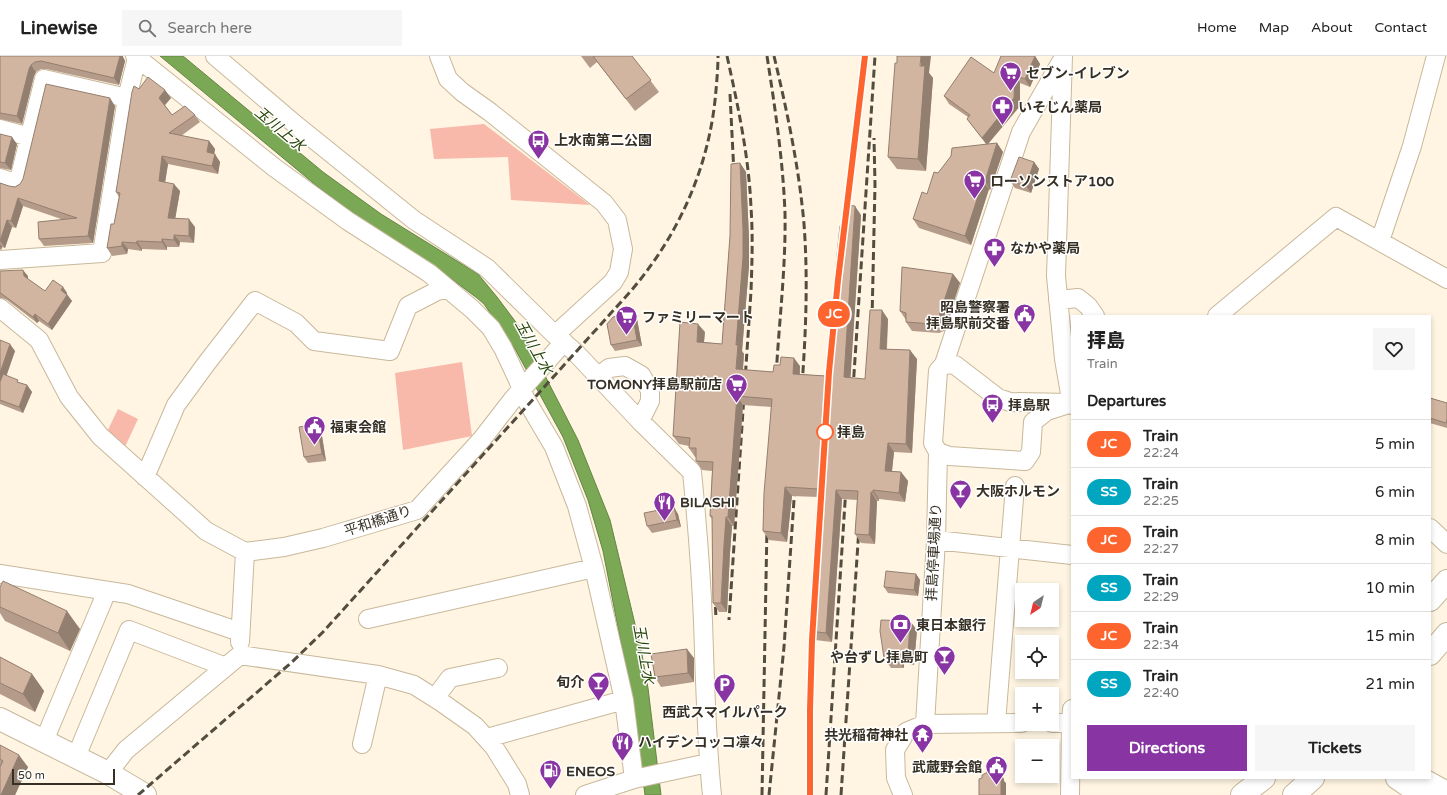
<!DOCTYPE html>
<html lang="en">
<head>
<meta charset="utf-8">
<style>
  :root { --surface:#fff; --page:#f6f6f6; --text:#222; --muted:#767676; --line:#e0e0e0; --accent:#8834a3 }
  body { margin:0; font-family:"Varela Round","Noto Sans JP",sans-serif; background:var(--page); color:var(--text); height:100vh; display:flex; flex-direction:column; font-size:15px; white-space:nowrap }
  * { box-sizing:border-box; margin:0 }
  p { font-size:13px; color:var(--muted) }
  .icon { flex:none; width:22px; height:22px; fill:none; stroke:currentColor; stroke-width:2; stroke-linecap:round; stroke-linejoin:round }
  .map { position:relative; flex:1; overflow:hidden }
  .sheet { position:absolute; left:1071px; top:259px; width:360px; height:464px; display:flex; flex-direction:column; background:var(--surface); border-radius:0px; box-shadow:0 2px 6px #0003 }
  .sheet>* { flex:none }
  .badge { padding:0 8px; border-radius:13px; font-size:14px; line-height:26px }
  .needle { width:26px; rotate:215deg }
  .tools { position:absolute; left:1015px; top:527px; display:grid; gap:8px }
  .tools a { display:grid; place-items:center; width:44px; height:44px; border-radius:0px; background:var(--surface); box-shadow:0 2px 6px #0003; font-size:20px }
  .scale { position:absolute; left:12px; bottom:10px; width:103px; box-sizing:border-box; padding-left:4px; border:2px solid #363024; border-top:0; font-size:11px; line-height:14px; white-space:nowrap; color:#363024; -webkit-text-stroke:3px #fff; paint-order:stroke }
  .map>.badge { position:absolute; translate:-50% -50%; box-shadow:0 0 0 2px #fff }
  h2 { padding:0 16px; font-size:15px; line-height:36px }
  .round { display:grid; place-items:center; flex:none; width:42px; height:42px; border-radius:0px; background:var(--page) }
  .head { display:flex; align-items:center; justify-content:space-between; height:68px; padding:0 16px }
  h1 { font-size:19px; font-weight:800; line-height:30px }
  .action { display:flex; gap:8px; margin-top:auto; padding:8px 16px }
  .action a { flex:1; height:46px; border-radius:0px; background:var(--accent); color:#fff; font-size:16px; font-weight:800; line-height:46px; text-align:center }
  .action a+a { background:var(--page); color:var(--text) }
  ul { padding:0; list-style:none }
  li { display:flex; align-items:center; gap:12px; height:48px; padding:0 16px; border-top:1px solid var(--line) }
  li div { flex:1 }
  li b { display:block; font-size:15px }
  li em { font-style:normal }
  li .badge { min-width:44px; font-weight:700; text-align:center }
  header { display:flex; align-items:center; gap:24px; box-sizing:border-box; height:56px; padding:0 20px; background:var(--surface); border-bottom:1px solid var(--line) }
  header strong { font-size:19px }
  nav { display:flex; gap:22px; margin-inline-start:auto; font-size:14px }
  .search { width:280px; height:36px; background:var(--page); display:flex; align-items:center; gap:10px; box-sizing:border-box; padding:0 14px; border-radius:0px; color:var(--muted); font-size:15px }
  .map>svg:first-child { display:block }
  .green { fill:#f8b8aa }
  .water { fill:#7aa854; stroke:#668446 }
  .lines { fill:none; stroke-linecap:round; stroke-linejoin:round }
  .minor-casing { stroke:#c8b89b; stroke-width:20 }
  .major-casing { stroke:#c8b89b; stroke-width:24 }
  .highway-casing { stroke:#c8b89b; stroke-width:24 }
  .minor { stroke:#fff; stroke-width:18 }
  .major { stroke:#fff; stroke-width:22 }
  .highway { stroke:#fff; stroke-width:22 }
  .rail { stroke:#534d40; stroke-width:3; stroke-dasharray:8 4; stroke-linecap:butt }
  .wall { fill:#b59c8a }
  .shaded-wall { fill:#937f70 }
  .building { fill:#d2b5a0; stroke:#937f70 }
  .line-casing { stroke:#fff; stroke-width:9 }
  .line { stroke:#fe642e; stroke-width:6 }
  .stop-dot { fill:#fff; stroke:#fe642e; stroke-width:2 }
  .labels { text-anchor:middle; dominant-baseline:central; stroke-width:3; stroke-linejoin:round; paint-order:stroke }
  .poi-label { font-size:14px; font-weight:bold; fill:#363024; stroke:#fff; text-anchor:start }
  .stop-label { font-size:14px; font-weight:bold; fill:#363024; stroke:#fff; text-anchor:start }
  .street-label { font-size:14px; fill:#363024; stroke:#fff }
  .water-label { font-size:15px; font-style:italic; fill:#284608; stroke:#fff }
</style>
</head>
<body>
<header>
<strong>Linewise</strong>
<div class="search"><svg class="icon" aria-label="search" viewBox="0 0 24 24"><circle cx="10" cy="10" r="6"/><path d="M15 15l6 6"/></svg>Search here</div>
<nav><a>Home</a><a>Map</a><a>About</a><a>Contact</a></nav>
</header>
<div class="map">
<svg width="1447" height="739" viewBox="0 0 1447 739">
  <rect width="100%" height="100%" fill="#fff5e2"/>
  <path class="green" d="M484,68L590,149L511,144L508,101L434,103L430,73Z
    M462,306L472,380L403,394L395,317Z
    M118,353L138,363L123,395L107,376Z"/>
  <path class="water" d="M160,0H183L323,116L381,158L478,218L497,241L521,273L578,384L610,464L641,593L648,632L661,739H645L632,643L603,495L588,444L563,381L515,293L484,248L477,242L445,218L349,154L318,131Z"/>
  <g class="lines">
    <defs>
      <path id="minor" d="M135,0L275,112L348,165L429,217L472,253L491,272L503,292L518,324L525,342L554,391L577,450L594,512L624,644L634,723
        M215,0L296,69L414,164L487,212L555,279L575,296L640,365L692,416C697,466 701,516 703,565C705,623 706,681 712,739
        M439,0L448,23L462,36L490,56L604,147L617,164L623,193L619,216L613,226L555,279
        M1063,0L1056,220L1064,303L1072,349
        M0,73L30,81
        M0,122L18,128L44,23L127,42
        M1380,185L1412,90L1436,0
        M0,204L102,197L127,42L137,2
        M1058,244L1078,242L1088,250L1095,260
        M0,252L39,284L69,341L100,380L206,475L245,496
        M1217,260L1336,161L1447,223
        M944,308L955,309L998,342L1010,346L1072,347L1047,355L1033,366L1031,396L1025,405L949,400L938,396L933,387L938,315Z
        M944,308L1021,76L1061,6
        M598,321L609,312L625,310L641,319L650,334V345L640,365
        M145,421L176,349L206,308L255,245L296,267L314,285L390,295L408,250L437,235L448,233
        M1430,472L1447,488
        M936,484L1072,499
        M245,496L284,491L323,482L417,454L482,383L513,343L564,286
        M0,518L128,538L240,576
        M368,563L594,512
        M240,586L245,496
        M435,642L450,622L498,612
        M996,667L1015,430
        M1052,667H1072
        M925,668L936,484L938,396
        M487,682L624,644
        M44,685L107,535
        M362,688L378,619
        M76,701L129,574L226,611
        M108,717L126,694L240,599L378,619L414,629L441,646L475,670L494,691L517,728L520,739
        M585,739L634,723L708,707
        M903,739L896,722L895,694L906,676L925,668L1022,667
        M1070,739L1071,667L1072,653"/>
      <path id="major" d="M0,663L108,717L145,739
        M1397,722L1422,739
        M1420,722L1447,737"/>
      <path id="highway" d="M1430,544L1447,525
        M1430,598L1447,578
        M1242,739L1264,722
        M1294,739L1313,722"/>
    </defs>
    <use href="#minor" class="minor-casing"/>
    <use href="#major" class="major-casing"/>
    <use href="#highway" class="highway-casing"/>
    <use href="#minor" class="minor"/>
    <use href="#major" class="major"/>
    <use href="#highway" class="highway"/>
    <path class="rail" d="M727,0C738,50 749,101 751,152C753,179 752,207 751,235L729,564
      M767,0C775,52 783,104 785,157C786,211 779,266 776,321
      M774,0C787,55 799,111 804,168C808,221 806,275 802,329
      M730,38L734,118
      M846,161L865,0
      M872,264L875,129L874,82
      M853,333L875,0
      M715,539L716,563
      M138,739L292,606L323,576L630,236C679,179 710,110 716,34C717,23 718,11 718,0
      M762,739L767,470
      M769,739L784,591L795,429
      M810,739V654L813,569
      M826,739L846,431
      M841,739L859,472"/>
  </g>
  <path class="wall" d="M0,0H123V1L125,5L119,29L46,13H41L36,16L34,20L22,68L0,63Z
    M581,0H632L659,36L635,55L597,6L590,12Z
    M1035,0L1040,8L1030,31L1020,27V50L988,88L997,87L1003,96L990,134L989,133L971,189L919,172L913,163L927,138L938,117L986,88L967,63L968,61L949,48L944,40Z
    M929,17L933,22L926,115L897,113L888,101Z
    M139,33L171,42L165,49L172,59H195L200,66L181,80L209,85L215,93L214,98L220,106L218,118L168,108L165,126L180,135L175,162L195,171L194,187L180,186L179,191H167V194L142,193V195L128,193L127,198L112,200L107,192L114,168L119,141L116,136Z
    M115,50L93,187L44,190L39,183L64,164L23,150L16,172L12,171L5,192L2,191V193L0,194V127L9,130L15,131L20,128Z
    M0,78L17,88L11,114L0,112Z
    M1034,106L1039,113L1031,137L1015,132L1010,125Z
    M740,107L746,116L749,182V210L742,295L744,298L743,314L773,316L780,309L800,310V318L826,320L842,170L861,159L850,322L865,323L888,263L887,293L917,303L912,397L894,396L892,415L901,416L908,425L905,446L879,443V445H877L875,488L861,487L855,478L857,444L842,443L832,586L815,584L809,575L818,441L792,440L787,486L769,484L763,475L771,351L743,349L734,470H732L730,497L727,556H719L713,547L712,463L710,460L712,415L702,414L696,405V401H695L689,392V390L679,388L673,380L705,276L704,286L722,288L730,180Z
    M0,215L28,220V223L45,235L63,231L67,237V238L72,245L52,274L39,265L37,267L7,244L2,242H0Z
    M953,218L960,227L944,275L939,277L912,275L906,266V264L900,255Z
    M637,263L642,290L615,295L611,289Z
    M0,284L15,295L6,319L20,327L27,329L32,336L23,357L0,348Z
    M1430,342L1447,347V372L1430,367Z
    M321,374L326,405L308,407L304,401Z
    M678,458L681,471L652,477L647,470Z
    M916,518L920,524L918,540L888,537L884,531Z
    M0,531L80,573L70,595L5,565L0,557Z
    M917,574L914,609L904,607V612H891L884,602Z
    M0,601L32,618L44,635L35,656L0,638Z
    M694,602V626L661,631L655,621Z
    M0,689L28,711L15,739H0Z"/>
  <path class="shaded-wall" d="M119,0H123V1L125,5L119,29L114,22Z
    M921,0H931L929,17L933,22L926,115L918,103Z
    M1035,0L1040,8L1030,31L1025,23Z
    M31,9L36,16L34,20L22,68L17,60L29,13Z
    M1015,19L1020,27V50L987,89L982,82Z
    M165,34L171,42L164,50L159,42Z
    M110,42L115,50L93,187L88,180Z
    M12,81L17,88L11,114L5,107Z
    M209,85L215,93L213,104L207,96Z
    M997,87L1003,96L990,134L985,125Z
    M215,98L220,106L218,118L212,110Z
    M162,100L168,108L164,133L159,125Z
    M1034,106L1039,113L1031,137L1026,130Z
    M740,107L746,116L749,182V210L742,295L744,298L742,322L736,313Z
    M983,125L989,133L971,189L965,180Z
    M174,128L180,135L174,170L168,162Z
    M18,142L23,150L16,172L11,165Z
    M855,150L861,159L850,330L844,321Z
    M189,163L195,171L194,187L189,180Z
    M7,164L12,171L5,192L0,185Z
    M174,179L180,186L179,191L174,184Z
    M162,183L167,191V194L162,186Z
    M137,185L142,193V195L136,187Z
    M122,186L128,193L127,198L122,190Z
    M0,188L2,191V193L0,191Z
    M23,214L28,220V227L24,220Z
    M953,218L960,227L944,275L937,266Z
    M63,231L67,237L65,240L61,234Z
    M67,239L72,245L52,274L48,268Z
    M882,254L888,263L886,301L880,293Z
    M632,257L637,263L642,290L637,284Z
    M35,258L39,265L37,267L33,261Z
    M698,268L705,276L703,294L697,286Z
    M10,288L15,295L3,330L0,326V317Z
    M910,294L917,303L912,397L906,388Z
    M794,302L800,310L799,326L793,318Z
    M27,329L32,336L23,357L19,351Z
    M737,340L743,349L734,470L728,461Z
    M317,368L321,374L326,405L322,398Z
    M888,387L894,396L891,423L885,415Z
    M901,416L908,425L905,446L899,437Z
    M785,431L792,440L787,486L781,477Z
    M836,434L842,443L832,586L826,577Z
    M873,434L879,443V445L873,436Z
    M871,436L877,445L875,488L869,479Z
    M674,451L678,458L681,471L677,464Z
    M726,461L732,470L730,497L727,556L721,547L724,489Z
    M916,518L920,524L918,540L914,534Z
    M67,555L80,573L70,595L58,577Z
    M910,565L917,574L914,609L908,600Z
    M687,593L694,602V626L688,617Z
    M898,598L904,607V612L897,603Z
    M32,618L44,635L35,656L23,638Z
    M19,699L28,711L15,739H1Z
    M1000,716L1004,723V725L1006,727V739H1001Z"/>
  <path class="building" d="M0,0H120L114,22L41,5L35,6L31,9L29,13L17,60L0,57Z
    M593,0H632L651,24L626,43Z
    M897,0H921L920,10H925L918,103L888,101L895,7H897Z
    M1001,0H1035L1025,23L1015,19L1014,42L982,82L967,63L970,59L944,40L971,1L994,17Z
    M148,21L165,34L159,42L172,59L185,50L195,59L169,77L209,85L207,96L215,98L212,110L162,100L159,125L174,128L168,162L189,163V180L174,179V184L162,183V186L137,185L136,187L122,186V190L107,192L111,168H114L120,137L116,136L132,36L134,30L139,33Z
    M46,28L110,42L88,180L39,183L38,166L77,162L18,142L11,165L7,164L0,185V127L9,130L15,131L20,128L23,123Z
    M0,78L12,81L5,107L0,106Z
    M997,87L985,125H983L965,180L913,163L922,136L927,138L934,116L938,117L951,100L952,92Z
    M1019,101L1034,106L1026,130L1010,125Z
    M740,107L743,173V201L736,289H738L736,313L773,316L774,309H780L781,301L794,302L793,318L826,320L835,219L840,170H842L844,149L855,150L844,321L865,323L870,254H882L880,293L910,294L906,388L888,387L885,415L901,416L899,437L873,434V436H871L869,479L855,478L858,435L836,434L826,577L809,575L818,433L785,431L781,477L763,475L764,437L772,343L737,340L728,461H726L724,489L721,547H713L712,460H710L713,406L696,405V392H689L690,382L673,380L680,266L698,268L697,286L722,288L730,180L731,108Z
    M902,211L953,218L937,266L932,268L906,266V257L900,255Z
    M23,214L24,220L45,235L53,224L63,231L61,234L67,239L48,268L35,258L33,261L2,238L0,237V215Z
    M632,257L637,284L611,289L607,268L613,261Z
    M0,284L10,288L0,317Z
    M3,318L18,324L17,326L27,329L19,351L0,344V326Z
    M1430,342L1447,347V363L1446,367L1430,362Z
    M317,368L322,398L304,401L299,371Z
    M674,451L677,464L647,470L644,457Z
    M886,515L916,518L914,534L884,531Z
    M3,525L67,555L58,577L0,551V531Z
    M881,564L910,565L908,600L898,598L897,603L884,602L880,575Z
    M687,593L688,617L655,621L651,598Z
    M0,601L32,618L23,638L0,627Z
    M0,689L19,699L1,739H0V711L3,705L0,703Z
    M988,716H1000V720H1001V739H979V723L982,722V719Z"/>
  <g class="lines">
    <defs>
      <path id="line" d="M810,739V654L812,584L829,316L838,224L865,0"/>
    </defs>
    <use href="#line" class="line-casing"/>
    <use href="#line" class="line"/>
  </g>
  <defs>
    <symbol id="supermarket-pin" viewBox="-11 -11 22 30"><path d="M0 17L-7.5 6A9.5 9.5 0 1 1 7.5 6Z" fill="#8834a3" stroke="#fff"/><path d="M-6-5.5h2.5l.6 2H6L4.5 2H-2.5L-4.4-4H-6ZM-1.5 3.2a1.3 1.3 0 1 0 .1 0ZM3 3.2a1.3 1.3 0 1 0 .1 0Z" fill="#fff"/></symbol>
    <symbol id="pharmacy-pin" viewBox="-11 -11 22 30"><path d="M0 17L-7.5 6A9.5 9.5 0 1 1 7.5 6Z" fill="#8834a3" stroke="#fff"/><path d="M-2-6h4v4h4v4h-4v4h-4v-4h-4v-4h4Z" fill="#fff"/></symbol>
    <symbol id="bus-pin" viewBox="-11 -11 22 30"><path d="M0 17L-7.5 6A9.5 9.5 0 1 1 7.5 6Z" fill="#8834a3" stroke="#fff"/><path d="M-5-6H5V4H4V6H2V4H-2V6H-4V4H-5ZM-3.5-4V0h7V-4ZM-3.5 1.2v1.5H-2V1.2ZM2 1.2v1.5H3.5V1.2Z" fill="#fff"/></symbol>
    <symbol id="civic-pin" viewBox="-11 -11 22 30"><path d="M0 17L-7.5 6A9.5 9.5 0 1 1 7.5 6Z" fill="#8834a3" stroke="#fff"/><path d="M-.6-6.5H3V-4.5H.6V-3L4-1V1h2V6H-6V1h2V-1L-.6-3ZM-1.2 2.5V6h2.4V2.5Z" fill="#fff"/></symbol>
    <symbol id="bar-pin" viewBox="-11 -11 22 30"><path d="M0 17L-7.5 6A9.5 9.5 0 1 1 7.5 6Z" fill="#8834a3" stroke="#fff"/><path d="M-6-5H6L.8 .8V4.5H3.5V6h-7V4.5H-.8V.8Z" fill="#fff"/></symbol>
    <symbol id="restaurant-pin" viewBox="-11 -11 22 30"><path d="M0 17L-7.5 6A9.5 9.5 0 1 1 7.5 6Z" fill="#8834a3" stroke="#fff"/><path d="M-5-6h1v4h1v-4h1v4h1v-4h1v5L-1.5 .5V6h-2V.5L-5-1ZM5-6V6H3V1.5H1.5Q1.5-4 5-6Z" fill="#fff"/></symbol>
    <symbol id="bank-pin" viewBox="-11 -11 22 30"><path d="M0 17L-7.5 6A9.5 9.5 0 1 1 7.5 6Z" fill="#8834a3" stroke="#fff"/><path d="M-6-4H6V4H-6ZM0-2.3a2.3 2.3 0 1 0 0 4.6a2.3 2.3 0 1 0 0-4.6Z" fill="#fff"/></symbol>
    <symbol id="parking-pin" viewBox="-11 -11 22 30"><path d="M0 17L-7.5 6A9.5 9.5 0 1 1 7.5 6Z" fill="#8834a3" stroke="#fff"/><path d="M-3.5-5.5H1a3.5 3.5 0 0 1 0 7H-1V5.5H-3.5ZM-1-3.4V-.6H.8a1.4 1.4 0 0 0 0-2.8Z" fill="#fff"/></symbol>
    <symbol id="temple-pin" viewBox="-11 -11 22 30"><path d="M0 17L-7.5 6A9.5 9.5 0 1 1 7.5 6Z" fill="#8834a3" stroke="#fff"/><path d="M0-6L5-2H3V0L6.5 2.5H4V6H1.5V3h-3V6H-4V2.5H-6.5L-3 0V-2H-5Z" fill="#fff"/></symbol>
    <symbol id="fuel-pin" viewBox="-11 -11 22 30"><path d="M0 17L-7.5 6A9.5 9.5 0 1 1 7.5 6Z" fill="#8834a3" stroke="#fff"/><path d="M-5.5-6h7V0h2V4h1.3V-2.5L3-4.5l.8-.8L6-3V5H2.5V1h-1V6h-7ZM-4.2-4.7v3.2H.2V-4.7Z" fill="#fff"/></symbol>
  </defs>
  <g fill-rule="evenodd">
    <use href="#supermarket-pin" x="998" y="4" width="25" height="34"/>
    <use href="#pharmacy-pin" x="990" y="38" width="25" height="34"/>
    <use href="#bus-pin" x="526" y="72" width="25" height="34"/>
    <use href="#supermarket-pin" x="962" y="112" width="25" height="34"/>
    <use href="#pharmacy-pin" x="982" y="180" width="25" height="34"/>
    <use href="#civic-pin" x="1012" y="246" width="25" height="34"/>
    <use href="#supermarket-pin" x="614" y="248" width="25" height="34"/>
    <use href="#supermarket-pin" x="724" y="316" width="25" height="34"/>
    <use href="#bus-pin" x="980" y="336" width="25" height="34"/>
    <use href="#civic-pin" x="302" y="358" width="25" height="34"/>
    <use href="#bar-pin" x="948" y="422" width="25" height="34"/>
    <use href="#restaurant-pin" x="652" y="434" width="25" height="34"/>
    <use href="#bank-pin" x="888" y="556" width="25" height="34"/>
    <use href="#bar-pin" x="932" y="588" width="25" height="34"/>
    <use href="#bar-pin" x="586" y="614" width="25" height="34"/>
    <use href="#parking-pin" x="712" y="616" width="25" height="34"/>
    <use href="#temple-pin" x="910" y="666" width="25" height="34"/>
    <use href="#restaurant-pin" x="610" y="674" width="25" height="34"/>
    <use href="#civic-pin" x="984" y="698" width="25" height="34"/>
    <use href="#fuel-pin" x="538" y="702" width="25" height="34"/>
  </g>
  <circle class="stop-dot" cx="825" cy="376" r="8"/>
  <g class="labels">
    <g class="poi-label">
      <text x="1026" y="17">セブン-イレブン</text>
      <text x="1018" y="51">いそじん薬局</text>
      <text x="554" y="84">上水南第二公園</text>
      <text x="990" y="125">ローソンストア100</text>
      <text x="1010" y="192">なかや薬局</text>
      <text x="1010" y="251" text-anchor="end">昭島警察署<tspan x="1010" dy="16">拝島駅前交番</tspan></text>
      <text x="642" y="261">ファミリーマート</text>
      <text x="722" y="328" text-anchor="end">TOMONY拝島駅前店</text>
      <text x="1008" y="349">拝島駅</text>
      <text x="330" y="371">福東会館</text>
      <text x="976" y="435">大阪ホルモン</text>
      <text x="680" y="446">BILASHI</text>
      <text x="916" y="569">東日本銀行</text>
      <text x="928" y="601" text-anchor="end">や台ずし拝島町</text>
      <text x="584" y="626" text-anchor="end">旬介</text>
      <text x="725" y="656" text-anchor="middle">西武スマイルパーク</text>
      <text x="908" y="679" text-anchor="end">共光稲荷神社</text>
      <text x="638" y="686">ハイデンコッコ凛々</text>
      <text x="982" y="711" text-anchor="end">武蔵野会館</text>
      <text x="566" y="715">ENEOS</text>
    </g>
    <g class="stop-label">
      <text x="837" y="376">拝島</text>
    </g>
    <g class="street-label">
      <text transform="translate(378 465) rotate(-18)">平和橋通り</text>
      <text transform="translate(934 496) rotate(-87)">拝島停車場通り</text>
    </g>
    <g class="water-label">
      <text transform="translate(280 73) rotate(40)">玉川上水</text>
      <text transform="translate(534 291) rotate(61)">玉川上水</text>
      <text transform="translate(644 598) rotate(80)">玉川上水</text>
    </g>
  </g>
</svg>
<div class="tools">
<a><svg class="needle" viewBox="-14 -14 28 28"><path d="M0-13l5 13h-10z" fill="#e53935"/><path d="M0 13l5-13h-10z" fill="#767676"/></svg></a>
<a><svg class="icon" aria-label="locate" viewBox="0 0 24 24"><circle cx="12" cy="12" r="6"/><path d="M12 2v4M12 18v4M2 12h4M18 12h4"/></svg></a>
<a>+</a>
<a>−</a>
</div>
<div class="scale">50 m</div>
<b class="badge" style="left:834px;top:258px;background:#fe642e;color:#fff">JC</b>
<section class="sheet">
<div class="head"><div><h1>拝島</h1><p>Train</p></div><a class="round"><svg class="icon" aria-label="heart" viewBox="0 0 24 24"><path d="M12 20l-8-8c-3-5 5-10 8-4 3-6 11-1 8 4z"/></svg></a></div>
<h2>Departures</h2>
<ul>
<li><span class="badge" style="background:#fe642e;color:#fff">JC</span><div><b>Train</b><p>22:24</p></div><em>5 min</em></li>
<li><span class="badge" style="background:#00a6bf;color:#fff">SS</span><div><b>Train</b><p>22:25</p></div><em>6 min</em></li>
<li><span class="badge" style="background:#fe642e;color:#fff">JC</span><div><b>Train</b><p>22:27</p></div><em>8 min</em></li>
<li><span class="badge" style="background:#00a6bf;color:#fff">SS</span><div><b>Train</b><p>22:29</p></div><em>10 min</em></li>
<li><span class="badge" style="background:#fe642e;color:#fff">JC</span><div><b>Train</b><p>22:34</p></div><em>15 min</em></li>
<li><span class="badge" style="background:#00a6bf;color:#fff">SS</span><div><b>Train</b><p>22:40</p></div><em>21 min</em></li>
</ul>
<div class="action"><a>Directions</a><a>Tickets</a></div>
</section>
</div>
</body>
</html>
